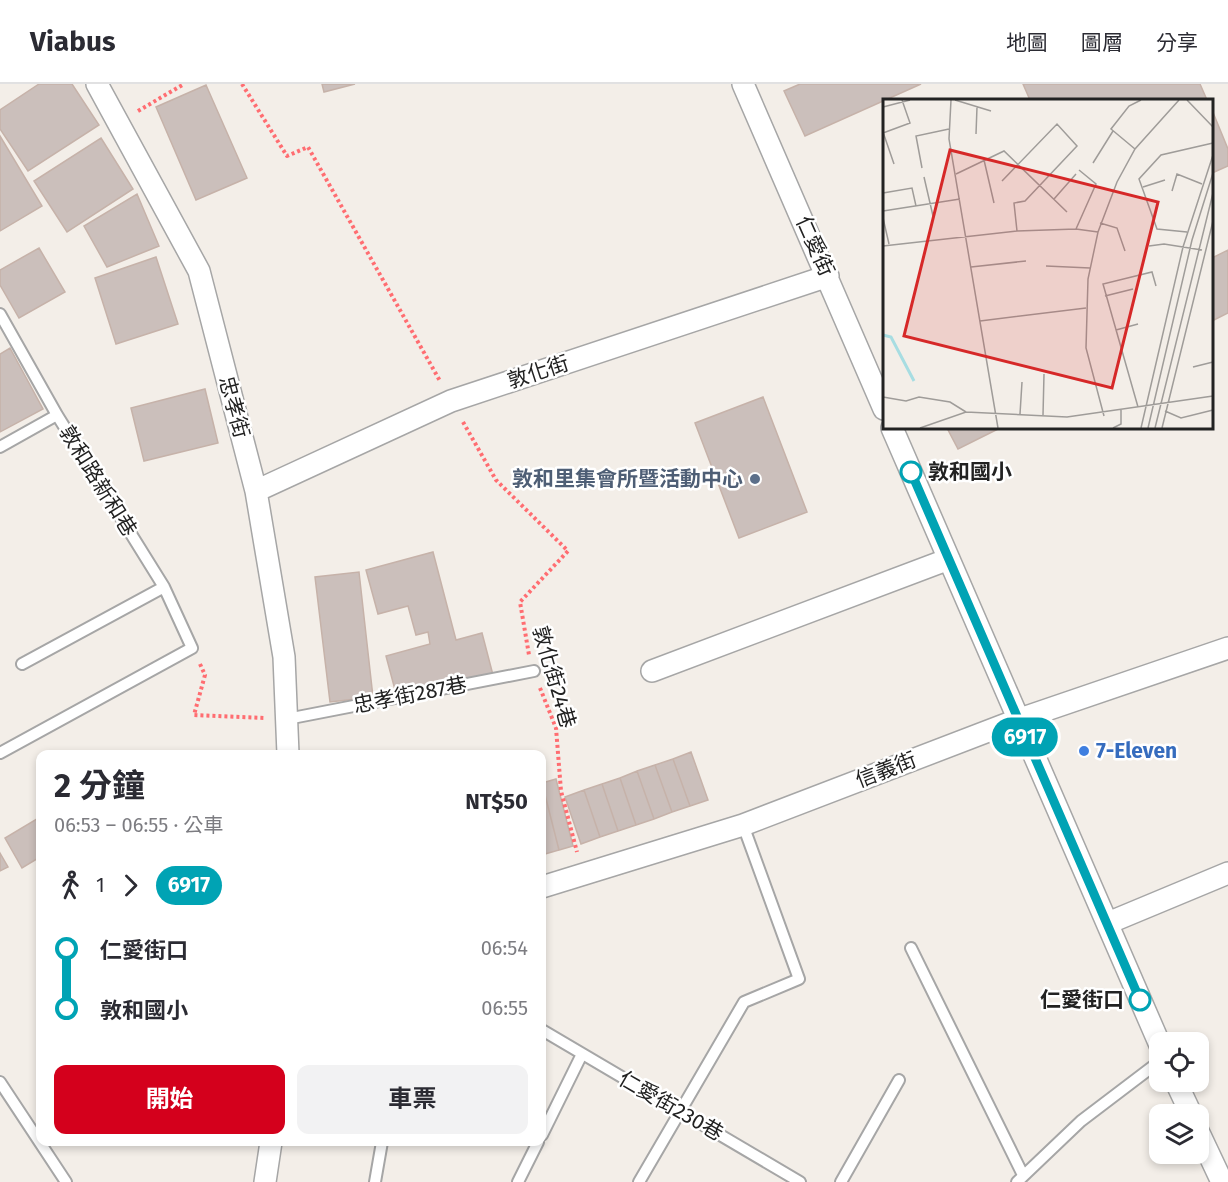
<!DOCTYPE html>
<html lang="zh-TW">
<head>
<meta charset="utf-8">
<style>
  :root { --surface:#fff; --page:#f2f2f3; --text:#2b2b33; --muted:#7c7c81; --line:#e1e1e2; --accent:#d4001c }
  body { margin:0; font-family:"Fira Sans","Noto Sans TC",sans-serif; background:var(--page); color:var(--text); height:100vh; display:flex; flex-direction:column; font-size:22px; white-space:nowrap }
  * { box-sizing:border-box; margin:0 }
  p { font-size:20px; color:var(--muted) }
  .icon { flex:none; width:33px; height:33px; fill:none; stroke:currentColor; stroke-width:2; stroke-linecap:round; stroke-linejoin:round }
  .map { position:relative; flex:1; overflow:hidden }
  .side { position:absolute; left:36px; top:666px; width:510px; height:396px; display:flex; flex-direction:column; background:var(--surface); border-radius:12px; box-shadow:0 3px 9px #0003 }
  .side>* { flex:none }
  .badge { padding:0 12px; border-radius:20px; font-size:21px; line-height:39px }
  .fabs { position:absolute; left:1149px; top:948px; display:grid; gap:12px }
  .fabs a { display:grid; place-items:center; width:60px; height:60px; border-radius:12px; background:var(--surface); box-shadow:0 3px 9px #0003; font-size:30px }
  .map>.badge { position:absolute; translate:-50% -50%; box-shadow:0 0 0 3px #fff }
  .legs { display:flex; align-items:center; gap:9px; height:66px; padding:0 18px; font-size:20px }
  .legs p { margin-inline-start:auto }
  .headline { display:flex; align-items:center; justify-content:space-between; height:102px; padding:0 18px }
  h1 { font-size:33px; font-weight:700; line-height:45px }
  .action { display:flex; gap:12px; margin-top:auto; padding:12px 18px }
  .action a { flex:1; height:69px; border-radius:12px; background:var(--accent); color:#fff; font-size:24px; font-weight:700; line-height:69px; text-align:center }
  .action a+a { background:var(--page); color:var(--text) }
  ul { padding:0 18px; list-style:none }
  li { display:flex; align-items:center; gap:21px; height:60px; font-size:22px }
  li i { display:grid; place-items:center; width:9px; height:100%; margin:0 8px; background:currentColor }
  li i::after { content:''; width:15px; height:15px; margin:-8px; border:4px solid; border-radius:50%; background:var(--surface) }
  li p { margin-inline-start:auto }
  li:first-child i { background:linear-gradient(#0000 50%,currentColor 0) }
  li:last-child i { background:linear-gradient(currentColor 50%,#0000 0) }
  header { display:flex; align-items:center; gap:36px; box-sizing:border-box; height:84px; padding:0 30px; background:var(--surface); border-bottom:2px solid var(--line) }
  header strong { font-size:28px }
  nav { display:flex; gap:33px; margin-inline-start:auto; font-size:21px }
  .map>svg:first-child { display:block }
  .building { fill:#cbbfbb; stroke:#c6b2a9; stroke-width:1.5 }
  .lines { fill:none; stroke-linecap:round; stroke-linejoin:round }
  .service-casing { stroke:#a6a6a6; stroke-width:14 }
  .minor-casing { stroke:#a6a6a6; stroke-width:24 }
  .path { stroke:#ff6d71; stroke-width:4; stroke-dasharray:3 3; stroke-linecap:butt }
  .service { stroke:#fff; stroke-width:10 }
  .minor { stroke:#fff; stroke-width:21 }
  .line-1-casing { stroke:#fff; stroke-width:14 }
  .line-1 { stroke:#00a3b4; stroke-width:9 }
  .stop-1-dot { fill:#fff; stroke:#00a3b4; stroke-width:3 }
  .service-dot { fill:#5c6f8a; stroke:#fff; stroke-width:2 }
  .shop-dot { fill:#3f7fe0; stroke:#fff; stroke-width:2 }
  .labels { text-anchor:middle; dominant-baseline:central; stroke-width:5; stroke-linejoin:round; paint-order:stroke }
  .street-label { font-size:21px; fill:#222; stroke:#fff }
  .stop-label { font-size:21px; font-weight:bold; fill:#222; stroke:#fff; text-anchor:start }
  .service-label { font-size:21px; font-weight:bold; fill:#4e5e75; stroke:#fff; text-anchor:end }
  .shop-label { font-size:21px; font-weight:bold; fill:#366cbe; stroke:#fff; text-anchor:start }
  .inset-river { fill:none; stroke:#a7dde2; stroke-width:3 }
  .inset-road { fill:none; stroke:#9f9c99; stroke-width:1.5 }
  .view { fill:#d62828; fill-opacity:0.15; stroke:#d62828; stroke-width:3 }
  .inset-edge { fill:none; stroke:#222; stroke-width:3 }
</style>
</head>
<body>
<header>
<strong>Viabus</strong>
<nav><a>地圖</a><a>圖層</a><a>分享</a></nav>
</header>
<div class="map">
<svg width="1228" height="1098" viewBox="0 0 1228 1098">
  <rect width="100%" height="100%" fill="#f3eee8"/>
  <path class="building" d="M39,0H72L99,41L28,87L0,45V26Z
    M322,0H355L324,8Z
    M800,0H921L805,52L784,7Z
    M1023,0H1200L1207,16H1030Z
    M206,1L247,94L196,116L156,23Z
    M1212,26L1228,65V82L1212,89Z
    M0,52L42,122L0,147Z
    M101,54L133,105L67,148L34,97Z
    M137,110L159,162L107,183L84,142Z
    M39,164L65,208L19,234L0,201V186Z
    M1228,166V229L1212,237V174Z
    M156,173L178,240L116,260L95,194Z
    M10,264L43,325L0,348V270Z
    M205,305L218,359L144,377L131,324Z
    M763,313L807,428L739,454L695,339Z
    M947,344H1000L958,365Z
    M433,468L456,556L482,549L493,591L398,617L386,572L430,560L428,548L416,551L408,522L378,530L366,486Z
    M359,488L373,613L330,618L315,493Z
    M691,668L708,716L690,722L673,675Z
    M673,675L690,722L672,728L655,681Z
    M655,681L672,728L654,735L637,687Z
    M637,687L654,735L636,741L620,694Z
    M620,694L636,741L618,747L602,700Z
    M556,695L573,762L559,766L542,699Z
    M542,699L559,766L545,770L542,757Z
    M602,700L618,747L600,753L584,706Z
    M584,706L600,753L581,760L565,713Z
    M40,733V773L22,784L5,754Z
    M0,769L8,783L0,787Z"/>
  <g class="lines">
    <defs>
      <path id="service" d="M0,230L57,331L164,503L192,564L0,669
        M0,363L57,331
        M22,580L164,503
        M287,635L534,587
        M911,864L1023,1091
        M542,946L800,1098
        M0,998L66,1098
        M542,1051L582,970
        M375,1098L382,1058
        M518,1098L538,1058
        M639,1098L744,918L799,895L743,741
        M841,1098L899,996
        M1017,1098L1081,1037L1160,977"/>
      <path id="minor" d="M97,0L199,187L256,407L284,573L288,670
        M743,0L884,325
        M892,344L1160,961
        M256,407L451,317L828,192
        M652,587L949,475
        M542,803L743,741L1017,636L1228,564
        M1108,839L1228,789
        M1176,998L1191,1030
        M1198,1047L1222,1098
        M265,1098L271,1058"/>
    </defs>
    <use href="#service" class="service-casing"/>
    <use href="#minor" class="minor-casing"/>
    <path class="path" d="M242,0L287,72L308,63L440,297
      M138,27L184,0
      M463,338L496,396L568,467L520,518L529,571
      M200,580L205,591L194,631L265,634
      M540,604L556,644L561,707L577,768"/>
    <use href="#service" class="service"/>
    <use href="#minor" class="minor"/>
  </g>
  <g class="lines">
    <defs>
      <path id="line-1" d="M911,388L1140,916"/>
    </defs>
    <use href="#line-1" class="line-1-casing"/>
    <use href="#line-1" class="line-1"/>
  </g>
  <g class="stop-1-dot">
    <circle cx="911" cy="388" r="10"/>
    <circle cx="1140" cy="916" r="10"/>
  </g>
  <circle class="service-dot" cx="755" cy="395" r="6"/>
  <circle class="shop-dot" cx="1084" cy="667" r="6"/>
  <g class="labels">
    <g class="street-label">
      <text transform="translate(815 162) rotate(66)">仁愛街</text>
      <text transform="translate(538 288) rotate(-18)">敦化街</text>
      <text transform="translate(234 323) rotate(75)">忠孝街</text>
      <text transform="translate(98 397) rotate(58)">敦和路新和巷</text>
      <text transform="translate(554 593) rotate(74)">敦化街24巷</text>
      <text transform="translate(410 611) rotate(-11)">忠孝街287巷</text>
      <text transform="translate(886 686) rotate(-21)">信義街</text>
      <text transform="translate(671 1022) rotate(30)">仁愛街230巷</text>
    </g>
    <g class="stop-label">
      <text x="928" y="388">敦和國小</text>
      <text x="1124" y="916" text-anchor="end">仁愛街口</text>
    </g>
    <g class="service-label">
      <text x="743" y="395">敦和里集會所暨活動中心</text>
    </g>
    <g class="shop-label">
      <text x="1096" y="667">7-Eleven</text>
    </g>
  </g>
  <g transform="translate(883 15)">
    <rect width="330" height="330" fill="#f3eee8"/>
    <path class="inset-river" d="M0,236L8,238L31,282"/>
    <path class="inset-road" d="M68,1L66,40L115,329M72,1L108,12M304,1L330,28M0,8L27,1M0,33L11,65M0,34L27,24L19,1M93,35L94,8M252,50L228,30L246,7L258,1M101,61L111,104M210,64L230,32M39,69L33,37L66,30M73,75L121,52L184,113M41,78L50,117M119,82L174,25L194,47L142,102L131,104L134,132M260,88L282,81M289,92L294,75L319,85M0,94L29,89L33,107M171,100L193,75M0,112L77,100M0,119L6,145M217,124L234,129L242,152M193,130L213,85L196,71M304,133L274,130L256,80L278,56L330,44M0,147L134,132L193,130L215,133M266,147L281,145L319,151M163,167L207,169M88,168L143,162M222,197L250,190M97,222L203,209M233,231L255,225M310,268L330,263M0,298L23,302L36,298L67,303L83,313M255,308L220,185L269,173L273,187M282,312L298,319L330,311M137,315L139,283M160,316L161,275M221,317L203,249L205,180L215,133L234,83L252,50L296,1M37,329L83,313L184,318L330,297M230,329L238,325V310M258,329L300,148L330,56M265,329L309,141L330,74M272,329L330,94M279,329L330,122"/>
    <path class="view" d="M67,51L275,103L229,289L21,237Z"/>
    <rect width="330" height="330" class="inset-edge"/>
  </g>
</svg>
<div class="fabs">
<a><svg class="icon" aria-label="locate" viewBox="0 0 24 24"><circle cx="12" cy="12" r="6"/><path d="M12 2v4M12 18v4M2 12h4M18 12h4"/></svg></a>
<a><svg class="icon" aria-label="layers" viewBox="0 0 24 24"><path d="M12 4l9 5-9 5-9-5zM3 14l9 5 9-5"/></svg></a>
</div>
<b class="badge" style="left:1025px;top:653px;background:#00a3b4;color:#fff">6917</b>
<section class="side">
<div class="headline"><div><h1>2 分鐘</h1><p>06:53 – 06:55 · 公車</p></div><b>NT$50</b></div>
<div class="legs"><svg class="icon" aria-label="walk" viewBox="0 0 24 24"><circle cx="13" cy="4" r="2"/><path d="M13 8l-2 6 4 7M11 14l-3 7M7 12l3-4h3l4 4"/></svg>1<svg class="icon" aria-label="forward" viewBox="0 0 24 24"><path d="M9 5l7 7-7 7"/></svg><b class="badge" style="background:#00a3b4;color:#fff">6917</b></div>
<ul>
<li><i style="color:#00a3b4"></i><b>仁愛街口</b><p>06:54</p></li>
<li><i style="color:#00a3b4"></i><b>敦和國小</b><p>06:55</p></li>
</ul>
<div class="action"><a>開始</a><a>車票</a></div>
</section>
</div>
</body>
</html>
